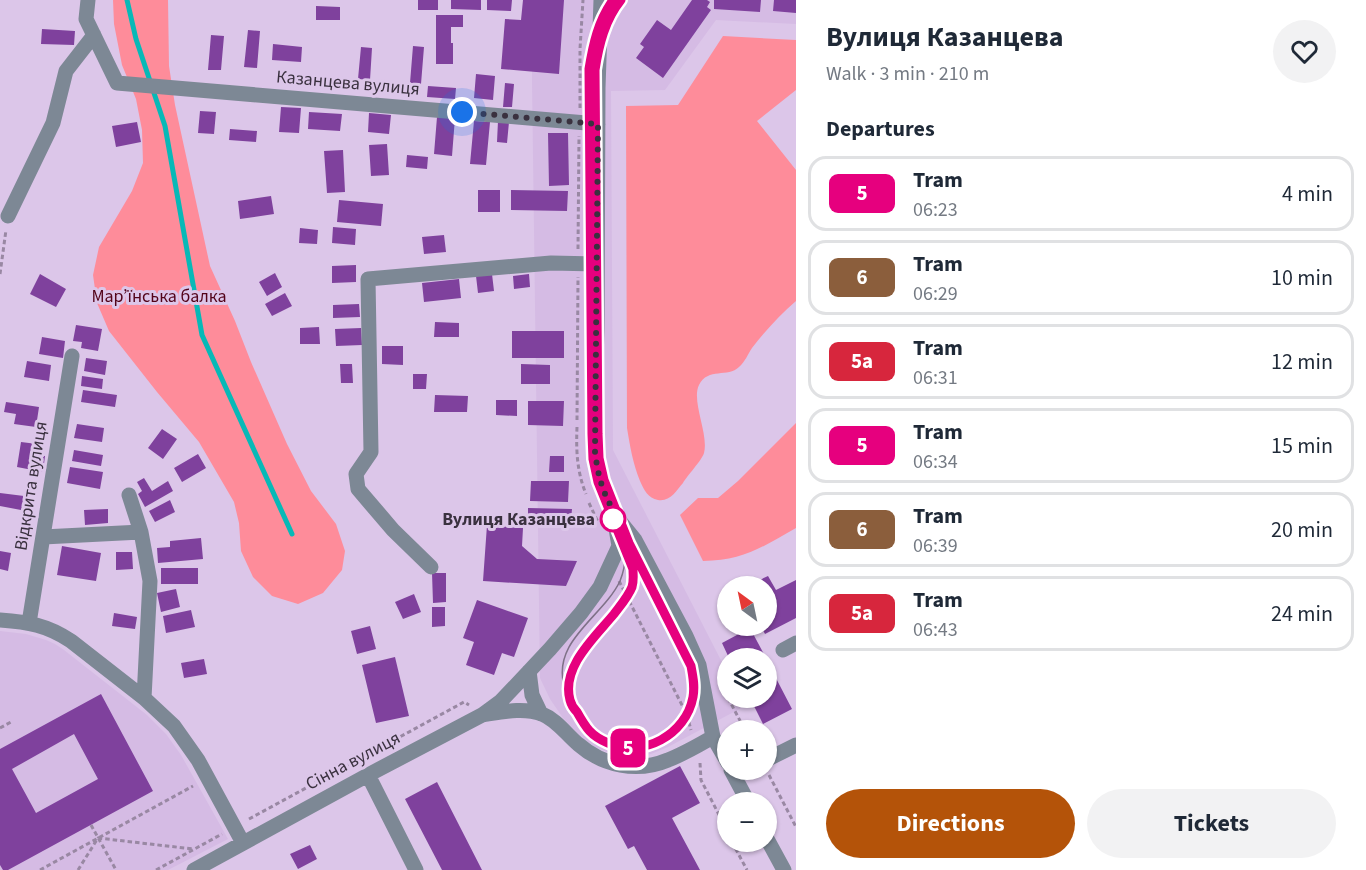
<!DOCTYPE html>
<html lang="en">
<head>
<meta charset="utf-8">
<style>
  :root { --surface:#fff; --page:#f2f2f3; --text:#1f2937; --muted:#747a83; --line:#e0e1e3; --accent:#b45309 }
  body { margin:0; font-family:"Source Sans 3",sans-serif; background:var(--page); color:var(--text); height:100vh; display:flex; flex-direction:column; font-size:22px; white-space:nowrap }
  * { box-sizing:border-box; margin:0 }
  p { font-size:20px; color:var(--muted) }
  .icon { flex:none; width:33px; height:33px; fill:none; stroke:currentColor; stroke-width:2; stroke-linecap:round; stroke-linejoin:round }
  .map { position:relative; flex:1; overflow:hidden }
  .panel { display:flex; flex-direction:column; background:var(--surface); width:570px }
  .panel>* { flex:none }
  .badge { padding:0 12px; border-radius:9px; font-size:21px; line-height:39px }
  .needle { width:39px; rotate:327deg }
  .fabs { position:absolute; left:717px; top:576px; display:grid; gap:12px }
  .fabs a { display:grid; place-items:center; width:60px; height:60px; border-radius:50%; background:var(--surface); box-shadow:0 2px 4px #0004; font-size:30px }
  .you { position:absolute; width:30px; height:30px; margin:-15px; border:4px solid #fff; border-radius:50%; background:#1a73e8; box-shadow:0 0 0 9px #1a73e833 }
  .map>.badge { position:absolute; translate:-50% -50%; box-shadow:0 0 0 3px #fff }
  h2 { padding:0 30px; font-size:22px; line-height:54px }
  .round { display:grid; place-items:center; flex:none; width:63px; height:63px; border-radius:32px; background:var(--page) }
  .overview { display:flex; align-items:center; justify-content:space-between; height:102px; padding:0 30px }
  h1 { font-size:28px; font-weight:700; line-height:45px }
  .cta { display:flex; gap:12px; margin-top:auto; padding:12px 30px }
  .cta a { flex:1; height:69px; border-radius:36px; background:var(--accent); color:#fff; font-size:24px; font-weight:700; line-height:69px; text-align:center }
  .cta a+a { background:var(--page); color:var(--text) }
  ul { padding:0; list-style:none }
  li { display:flex; align-items:center; gap:18px; height:75px; margin:0 12px 9px; padding:0 18px; border:3px solid var(--line); border-radius:18px }
  li div { flex:1 }
  li b { display:block; font-size:22px }
  li em { font-style:normal }
  li .badge { min-width:66px; font-weight:700; text-align:center }
  main { display:flex; flex:1; min-height:0 }
  .map>svg:first-child { display:block }
  .built { fill:#d5bbe4 }
  .green { fill:#fe8c9a }
  .lines { fill:none; stroke-linecap:round; stroke-linejoin:round }
  .stream { stroke:#07b9b7; stroke-width:5 }
  .building { fill:#7f419d; fill-rule:evenodd }
  .path { stroke:#9988a3; stroke-width:3; stroke-dasharray:4.5 3; stroke-linecap:butt }
  .minor { stroke:#7d8895; stroke-width:15 }
  .tram { stroke:#7f7188; stroke-width:1.5 }
  .line-casing { stroke:#fff; stroke-width:14 }
  .line { stroke:#e6007e; stroke-width:9 }
  .walk { stroke:#3a313f; stroke-width:6; stroke-dasharray:0 10.8 }
  .stop-dot { fill:#fff; stroke:#e6007e; stroke-width:3 }
  .labels { text-anchor:middle; dominant-baseline:central; stroke-width:6; stroke-linejoin:round; paint-order:stroke }
  .street-label { font-size:18px; fill:#3a313f; stroke:#dcc6e9 }
  .park-label { font-size:18px; fill:#520319; stroke:#dcc6e9 }
  .stop-label { font-size:18px; font-weight:bold; fill:#3a313f; stroke:#dcc6e9; text-anchor:end }
</style>
</head>
<body>
<main>
<div class="map">
<svg width="796" height="870" viewBox="0 0 796 870">
  <rect width="100%" height="100%" fill="#dcc6e9"/>
  <path class="built" d="M532,0H796V24L716,20L665,90L611,91L613,450L727,672L728,698H740L745,706L668,747L651,754L631,757L612,754L595,747L579,735L563,718L550,699L540,678L532,81Z
    M0,631L26,634L46,640L55,644L64,650L147,715L166,734L181,755L228,839L168,870H0Z"/>
  <path class="green" d="M113,0H168L169,66L175,105L210,266L235,321L251,362L287,444L311,491L336,524L345,551L342,570L323,593L298,604L272,596L253,577L241,551L239,523L234,502L199,442L157,392L109,331L97,303L93,275L99,247L132,191L143,163L142,130L136,99L122,65L114,24Z
    M723,36L796,40V90L757,121L796,170V301C780,315 765,331 752,348C748,354 745,362 739,367C728,378 708,367 699,385C691,401 709,434 704,453C702,460 687,476 683,483C676,491 670,502 658,500C648,498 644,490 640,481C633,464 630,446 627,428L626,106L678,105Z
    M796,423V528C762,547 743,561 703,561L680,515L698,498H718L738,481Z"/>
  <g class="lines">
    <path class="stream" d="M127,0L136,39L165,126L202,335L292,534"/>
  </g>
  <path class="building" d="M418,0H438V10H418Z
    M451,0H481V10L451,9Z
    M487,0H512L511,11L487,10Z
    M523,0H564L559,74L501,69L505,19L521,20Z
    M692,0H707L710,2L707,7L711,10L663,78L636,58L644,47L640,44L657,20L671,30Z
    M714,0H761L760,12L714,9Z
    M774,0H796V13L773,11Z
    M316,6L340,7V20H316Z
    M436,15H463V27H451V43H453V64H436Z
    M42,29L75,31L74,45L41,44Z
    M248,30L260,31L257,68L244,67Z
    M211,35L224,36L221,70H208Z
    M273,44L302,47L301,62L272,60Z
    M413,46L424,47L421,84L410,83Z
    M361,47L372,48L370,80L358,79Z
    M476,74L495,76L493,100L474,98Z
    M505,83L514,84L512,107H503Z
    M428,86L456,88L455,99L427,97Z
    M281,107L301,108L299,133L279,132Z
    M200,111L216,112L214,134L198,133Z
    M309,112L342,114L340,131L308,129Z
    M369,113L391,115L389,134L368,132Z
    M437,117L455,118L452,156L434,154Z
    M474,121L490,122L486,165L470,164Z
    M498,121L509,122L507,143L497,142Z
    M137,122L141,142L116,147L112,126Z
    M230,129L257,131L256,142L229,140Z
    M548,133H568L569,185L549,186Z
    M387,144L389,175L371,176L369,145Z
    M343,150L345,192L327,193L324,151Z
    M407,155L428,157L427,169L406,167Z
    M478,190H500V212H478Z
    M511,190L568,191L567,211L511,210Z
    M271,196L274,214L240,219L238,201Z
    M339,200L383,204L381,226L337,222Z
    M333,227L356,229L355,245L332,243Z
    M300,228L318,230L317,244L299,243Z
    M444,235L446,252L424,254L422,237Z
    M356,265V282L332,283V266Z
    M275,273L282,287L267,296L259,282Z
    M40,274L66,289L56,307L30,294Z
    M492,274L494,291L478,293L476,276Z
    M529,274L530,287L514,289L513,276Z
    M459,279L461,298L424,302L422,283Z
    M285,293L292,306L272,316L265,304Z
    M359,304L360,317L333,318V305Z
    M435,322L459,323V337H434Z
    M76,325L102,329L98,351L81,348L82,342L73,341Z
    M319,327L320,344H300V328Z
    M361,328L362,345L336,346L335,329Z
    M512,331H564V358H512Z
    M42,337L65,341L63,358L39,354Z
    M382,346H403V365L382,364Z
    M86,358L107,361L105,375L84,371Z
    M27,361L51,365L49,381L24,377Z
    M340,364H352L353,383H341Z
    M521,364L550,365V384H521Z
    M413,374H427L426,389H413Z
    M82,376L103,379L102,389L81,386Z
    M83,390L117,395L115,407L81,402Z
    M435,395L468,396L467,412H434Z
    M496,400H517V416L496,415Z
    M528,401H564L563,426L528,425Z
    M6,402L39,407L36,427L14,424L16,414L4,412Z
    M77,424L104,428L102,442L74,438Z
    M162,429L177,439L163,459L148,448Z
    M21,442L37,444L36,455L45,456L43,472L17,467Z
    M74,450L103,455L101,466L72,461Z
    M198,454L206,468L182,482L174,468Z
    M550,456H564V472H549Z
    M70,467L103,472L100,489L67,483Z
    M144,478L152,491L168,481L173,491L145,507L138,494L142,491L137,482Z
    M531,481H569L568,502L530,501Z
    M0,493L24,496L21,510L0,506Z
    M170,500L175,512L155,522L149,511Z
    M528,508L572,509L571,520L528,518Z
    M108,509V523L85,525L84,510Z
    M487,525L523,528L522,546L537,559L577,561L566,586L483,581Z
    M201,538L203,559L158,563L157,548L170,547V541Z
    M62,546L101,553L96,581L57,575Z
    M0,551L11,553L8,571L0,569Z
    M116,552H132L133,569L116,570Z
    M161,568H198V584H161Z
    M432,573H446V602L433,603Z
    M768,576L776,590L796,580V618L765,634L761,626H766V586H747Z
    M176,589L180,607L161,612L157,593Z
    M414,594L421,612L403,619L395,602Z
    M477,600L528,618L514,657L502,653L494,675L466,665L474,642L463,638Z
    M432,607H445V626L432,627Z
    M191,610L195,627L166,633L163,616Z
    M114,613L137,617L135,629L112,626Z
    M370,626L376,649L357,654L351,631Z
    M750,628L766,658H729L722,643Z
    M395,657L409,716L376,723L362,665Z
    M204,659L207,674L184,678L181,663Z
    M766,659L792,709L763,724L750,698H766Z
    M101,694L153,791L8,870H3L0,865V749ZM74,734L98,779L36,813L12,769Z
    M680,766L700,803L672,818L700,870H647L634,846L628,849L605,806Z
    M437,782L482,870H442L405,799Z
    M310,845L317,859L298,869L290,854Z"/>
  <g class="lines">
    <path class="path" d="M580,108V49L583,0
      M578,249L579,136
      M0,274L6,230
      M577,420L578,277
      M577,427C576,451 577,472 586,494
      M589,503L598,522
      M619,581L687,715L691,730
      M719,680L728,696
      M728,698L745,730
      M0,728L11,722
      M700,763L701,780L728,832
      M769,775L796,827
      M249,819L464,702L469,705
      M91,825L116,870
      M732,842L747,870
      M40,870L193,786
      M78,870L98,838L193,849
      M156,870L222,834"/>
    <path class="minor" d="M88,0L86,19L117,83L598,124
      M601,0L598,88L597,329L594,424L595,453L598,472L603,491L614,514L635,540L686,636L699,665L713,737L728,763
      M8,216L53,123L66,71L94,35
      M129,495L141,532L150,581L144,698
      M43,537L141,532
      M431,567L393,530L358,489L356,474L371,452L368,279L551,263L597,264
      M0,620C28,622 47,625 71,641L144,698L174,726L198,760L243,843
      M29,623L72,356
      M783,650L796,643
      M529,671L532,695L541,714
      M482,715C502,712 523,707 542,714C557,720 566,734 578,744C603,766 637,773 668,760C684,754 699,745 713,737
      M766,760L796,745
      M731,770L748,802
      M368,775L416,870
      M735,777L748,770
      M766,837L784,870
      M194,870L368,775L482,715L501,701L550,649L581,613L600,587L619,546L614,517"/>
    <path class="tram" d="M606,26L621,0
      M589,110C589,76 589,56 600,23
      M589,138L590,250
      M591,278L593,459L598,482L613,519
      M625,549C626,560 624,571 620,581C603,617 552,640 564,686C566,695 571,704 576,711C580,718 583,725 588,730C623,763 684,746 693,698C695,686 693,677 691,666L629,541
      M569,689C572,657 597,635 616,611C624,602 633,592 634,579C634,571 631,564 628,557"/>
  </g>
  <g class="lines">
    <defs>
      <path id="line" d="M613,0C598,21 593,44 589,69L592,434L593,459L598,482L633,569C633,576 634,581 632,587C628,597 620,606 614,614C595,637 561,667 570,700C571,704 574,709 577,712C586,728 591,736 608,743C643,758 686,735 693,697C695,686 693,677 691,666L629,543L604,480L599,458L598,434L595,70C599,44 605,20 621,0"/>
    </defs>
    <use href="#line" class="line-casing"/>
    <use href="#line" class="line"/>
    <path class="walk" d="M462,112L598,124L595,453C597,466 599,479 604,491C607,500 614,509 613,519"/>
  </g>
  <circle class="stop-dot" cx="613" cy="519" r="12"/>
  <g class="labels">
    <g class="street-label">
      <text transform="translate(348 83) rotate(5)">Казанцева вулиця</text>
      <text transform="translate(31 486) rotate(-81)">Відкрита вулиця</text>
      <text transform="translate(353 761) rotate(-28)">Сінна вулиця</text>
    </g>
    <g class="park-label">
      <text x="159" y="296">Мар’їнська балка</text>
    </g>
    <g class="stop-label">
      <text x="595" y="519">Вулиця Казанцева</text>
    </g>
  </g>
</svg>
<div class="fabs">
<a><svg class="needle" viewBox="-14 -14 28 28"><path d="M0-13l5 13h-10z" fill="#e53935"/><path d="M0 13l5-13h-10z" fill="#747a83"/></svg></a>
<a><svg class="icon" aria-label="layers" viewBox="0 0 24 24"><path d="M12 4l9 5-9 5-9-5zM3 14l9 5 9-5"/></svg></a>
<a>+</a>
<a>−</a>
</div>
<div class="you" style="left:462px;top:112px"></div>
<b class="badge" style="left:628px;top:748px;background:#e6007e;color:#fff">5</b>
</div>
<section class="panel">
<div class="overview"><div><h1>Вулиця Казанцева</h1><p>Walk · 3 min · 210 m</p></div><a class="round"><svg class="icon" aria-label="heart" viewBox="0 0 24 24"><path d="M12 20l-8-8c-3-5 5-10 8-4 3-6 11-1 8 4z"/></svg></a></div>
<h2>Departures</h2>
<ul>
<li><span class="badge" style="background:#e6007e;color:#fff">5</span><div><b>Tram</b><p>06:23</p></div><em>4 min</em></li>
<li><span class="badge" style="background:#8b5e3c;color:#fff">6</span><div><b>Tram</b><p>06:29</p></div><em>10 min</em></li>
<li><span class="badge" style="background:#d7263d;color:#fff">5а</span><div><b>Tram</b><p>06:31</p></div><em>12 min</em></li>
<li><span class="badge" style="background:#e6007e;color:#fff">5</span><div><b>Tram</b><p>06:34</p></div><em>15 min</em></li>
<li><span class="badge" style="background:#8b5e3c;color:#fff">6</span><div><b>Tram</b><p>06:39</p></div><em>20 min</em></li>
<li><span class="badge" style="background:#d7263d;color:#fff">5а</span><div><b>Tram</b><p>06:43</p></div><em>24 min</em></li>
</ul>
<div class="cta"><a>Directions</a><a>Tickets</a></div>
</section>
</main>
</body>
</html>
